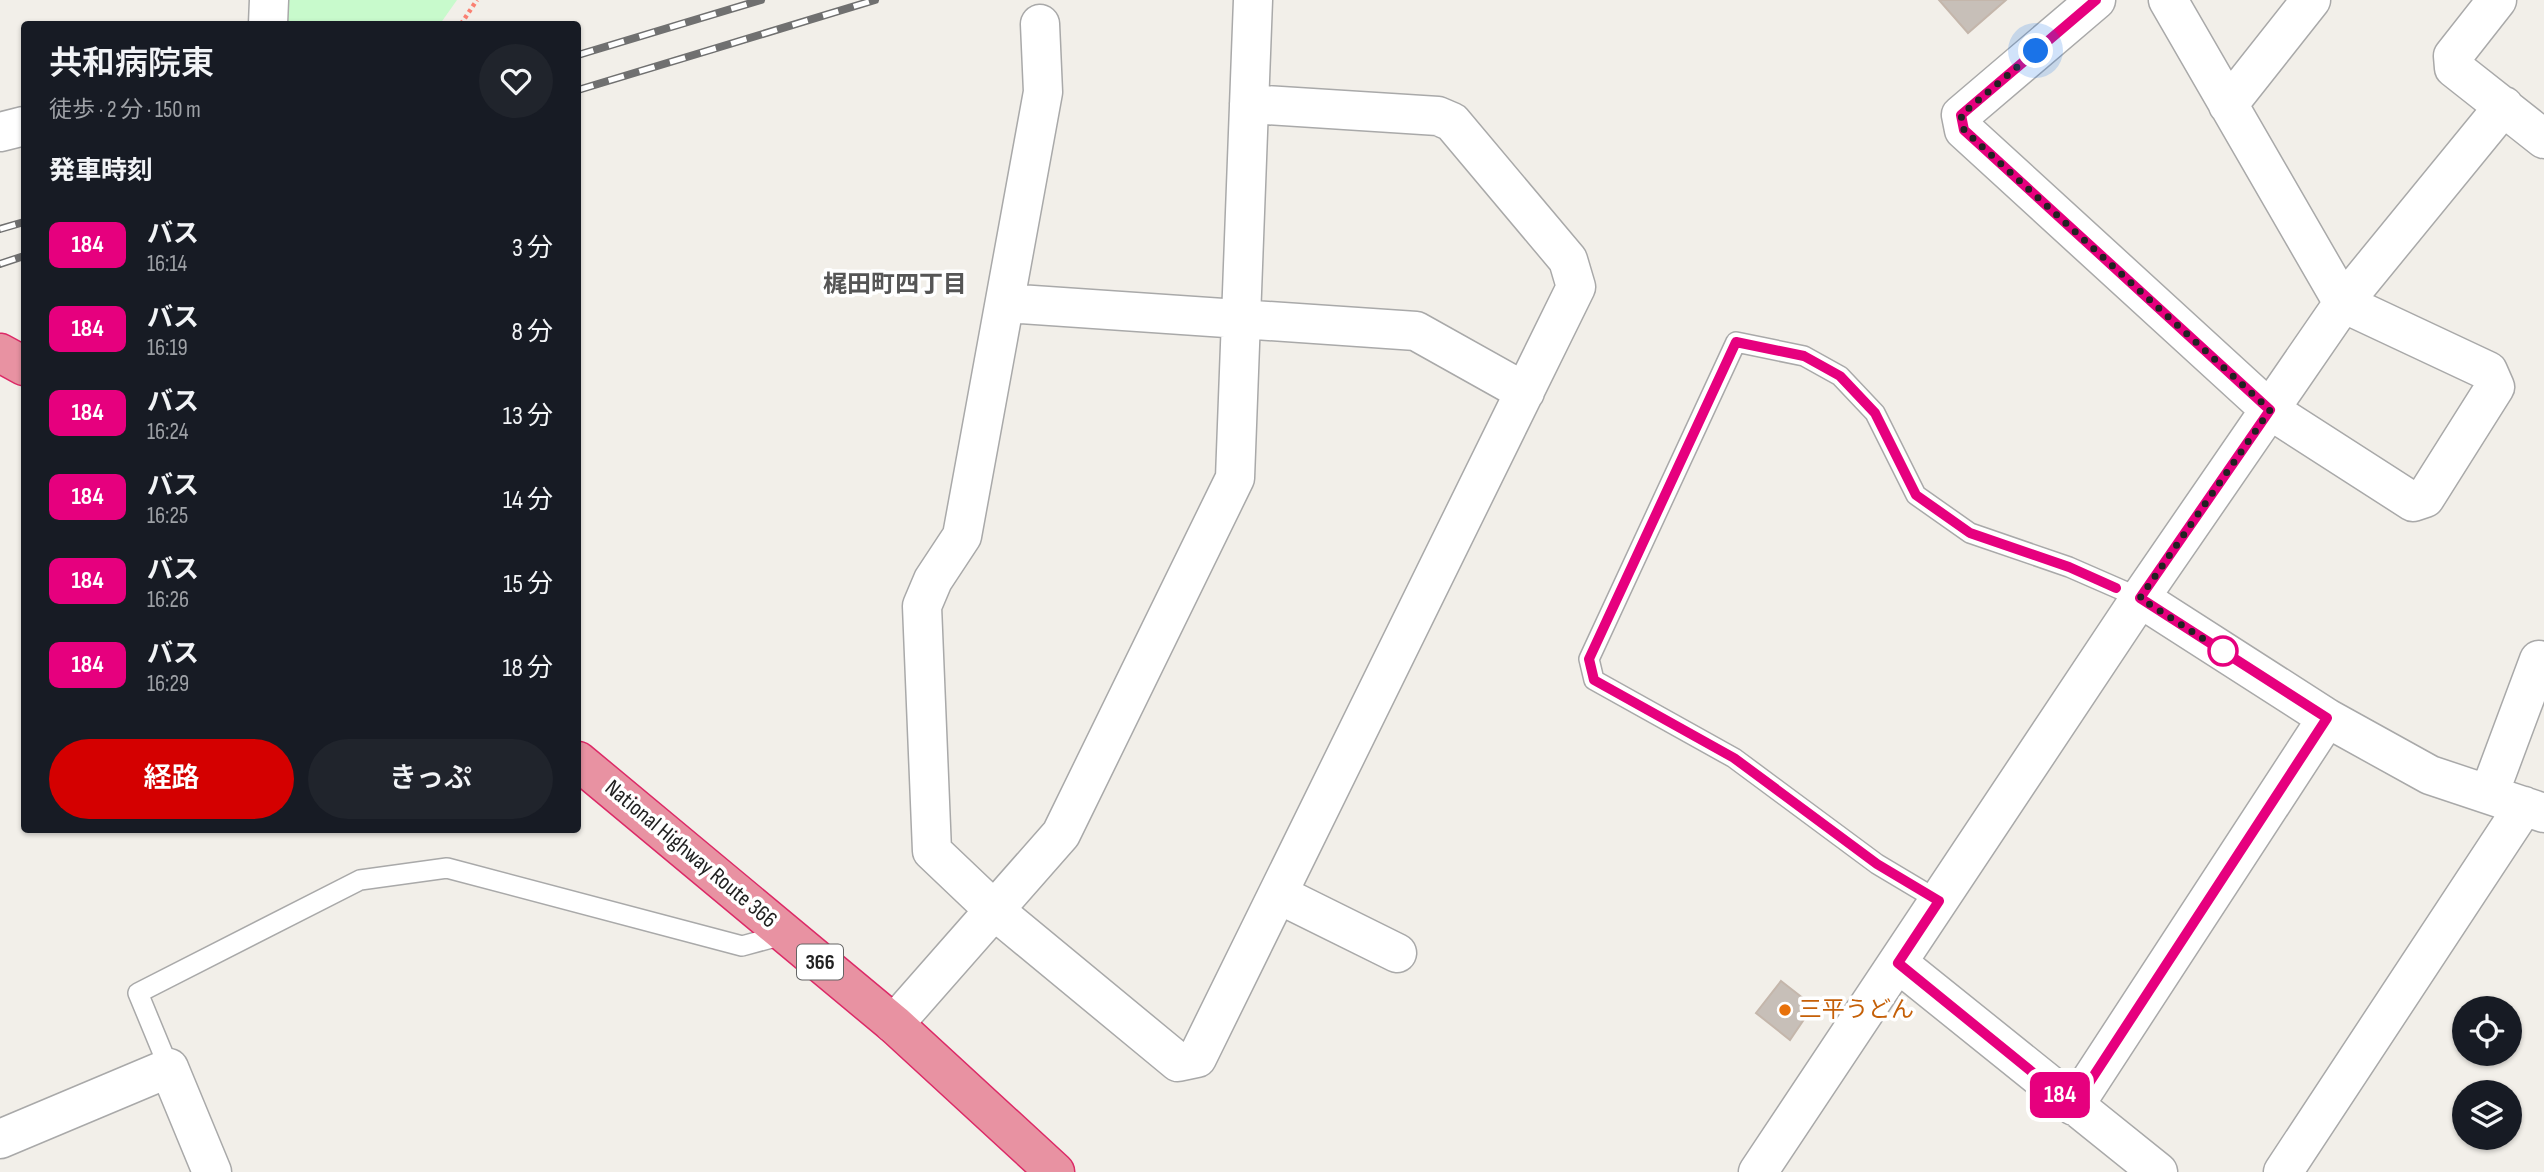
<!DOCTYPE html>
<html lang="ja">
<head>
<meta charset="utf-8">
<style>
  :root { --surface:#171b24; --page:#20242c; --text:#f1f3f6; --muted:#9ea1a6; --accent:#d40000 }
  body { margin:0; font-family:"Sofia Sans Condensed","Noto Sans JP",sans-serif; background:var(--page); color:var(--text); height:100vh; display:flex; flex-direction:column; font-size:26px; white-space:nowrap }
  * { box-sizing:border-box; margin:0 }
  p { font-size:23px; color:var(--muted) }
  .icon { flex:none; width:38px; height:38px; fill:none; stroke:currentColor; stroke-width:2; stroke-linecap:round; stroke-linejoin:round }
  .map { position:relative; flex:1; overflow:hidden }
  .details { position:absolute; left:21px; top:21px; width:560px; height:812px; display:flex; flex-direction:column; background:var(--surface); border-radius:7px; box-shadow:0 2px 5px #0004 }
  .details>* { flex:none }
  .badge { padding:0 14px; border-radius:10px; font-size:24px; line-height:46px }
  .controls { position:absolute; left:2452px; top:996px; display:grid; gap:14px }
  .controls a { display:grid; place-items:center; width:70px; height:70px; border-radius:50%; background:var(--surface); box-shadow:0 2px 5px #0004; font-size:35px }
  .you { position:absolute; width:35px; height:35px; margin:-18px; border:5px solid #fff; border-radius:50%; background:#1a73e8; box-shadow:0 0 0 10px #1a73e833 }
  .map>.badge { position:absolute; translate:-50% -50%; box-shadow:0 0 0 4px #fff }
  h2 { padding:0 28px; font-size:26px; line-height:63px }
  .round { display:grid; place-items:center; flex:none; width:74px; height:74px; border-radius:37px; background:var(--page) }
  .overview { display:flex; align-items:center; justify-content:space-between; height:119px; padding:0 28px }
  h1 { font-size:33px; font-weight:600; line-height:52px }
  .button { display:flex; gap:14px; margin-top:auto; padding:14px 28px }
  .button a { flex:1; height:80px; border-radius:42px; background:var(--accent); color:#fff; font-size:28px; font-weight:600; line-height:80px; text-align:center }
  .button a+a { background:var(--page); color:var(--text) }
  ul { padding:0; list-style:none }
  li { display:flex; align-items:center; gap:21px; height:84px; padding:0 28px }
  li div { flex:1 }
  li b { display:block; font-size:26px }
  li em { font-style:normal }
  li .badge { min-width:77px; font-weight:700; text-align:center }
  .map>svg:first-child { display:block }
  .park { fill:#c8facc }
  .building { fill:#c7bfb8; stroke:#c4b6ab; stroke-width:2 }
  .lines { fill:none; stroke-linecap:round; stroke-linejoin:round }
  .lane-casing { stroke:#a9a9a9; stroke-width:22 }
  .street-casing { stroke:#a9a9a9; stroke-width:41 }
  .highway-casing { stroke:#dc2a67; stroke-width:41 }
  .path { stroke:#fa8072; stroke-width:4.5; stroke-dasharray:3.5 3.5; stroke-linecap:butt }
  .lane { stroke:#fff; stroke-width:19 }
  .street { stroke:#fff; stroke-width:38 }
  .highway { stroke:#e892a2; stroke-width:38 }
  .rail-casing { stroke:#707070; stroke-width:8 }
  .rail { stroke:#fff; stroke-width:5; stroke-dasharray:16; stroke-linecap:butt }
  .line-casing { stroke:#fff; stroke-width:16 }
  .line { stroke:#e6007e; stroke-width:10 }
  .walk { stroke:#222; stroke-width:7; stroke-dasharray:0 12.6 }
  .stop-dot { fill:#fff; stroke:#e6007e; stroke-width:3.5 }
  .food-dot { fill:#e8710a; stroke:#fff; stroke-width:2.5 }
  .labels { text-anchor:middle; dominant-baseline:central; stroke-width:7; stroke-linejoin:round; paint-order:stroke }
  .shield { fill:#fff; stroke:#646464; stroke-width:2 }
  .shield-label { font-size:21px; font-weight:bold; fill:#222 }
  .street-label { font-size:23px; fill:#222; stroke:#fff }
  .food-label { font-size:23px; fill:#c56008; stroke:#fff; text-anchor:start }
  .neighbourhood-label { font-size:24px; font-weight:bold; fill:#555; stroke:#fff }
</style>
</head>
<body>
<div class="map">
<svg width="2544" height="1172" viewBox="0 0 2544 1172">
  <rect width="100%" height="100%" fill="#f2efe9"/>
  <path class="park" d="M268,0H457L440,24H266Z"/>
  <path class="building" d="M1939,0H2006L1968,33Z
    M1781,981L1813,1006L1790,1040L1756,1013Z"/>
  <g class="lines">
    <defs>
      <path id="lane" d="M1939,901L1877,864L1734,758L1594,680L1589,659L1736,342L1804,356L1840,376L1875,413L1916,495L1970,533L2069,567L2140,598
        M169,1068L138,993L360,880L447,868L742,946L786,934"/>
      <path id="street" d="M2096,0L1961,115L1964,130L2270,410L2413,502L2425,498L2495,387L2488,371L2343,303L2168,0
        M2497,0L2453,56L2454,68L2544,139
        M268,24L269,0
        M1040,24L1043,92L962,536L933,580L922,606L932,851L994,910L1178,1062L1197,1058L1576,287L1568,260L1452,122L1438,116L1249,104
        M2228,105L2311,0
        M0,132L24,126
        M1005,303L1416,331L1525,392
        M2140,598L2327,718L2430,775L2544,813
        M2489,794L2539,660L2544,662
        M1278,894L1397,953
        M1898,963L2158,1172
        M894,1024L1061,834L1235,478L1253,0
        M2074,1106L2327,718
        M0,1139L169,1068L212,1172
        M1758,1172L2140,598L2343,303L2504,106
        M2283,1172L2524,806"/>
      <path id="highway" d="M0,353L24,366
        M578,761L894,1024L1055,1172"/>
    </defs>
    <use href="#lane" class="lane-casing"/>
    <use href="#street" class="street-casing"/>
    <use href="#highway" class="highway-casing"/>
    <path class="path" d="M461,24L477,0"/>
    <use href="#lane" class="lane"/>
    <use href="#street" class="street"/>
    <use href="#highway" class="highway"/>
    <defs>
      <path id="rail" d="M578,55L761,0
        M578,90L875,0
        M0,229L24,222
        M0,264L24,256"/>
    </defs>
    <use href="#rail" class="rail-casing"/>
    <use href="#rail" class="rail"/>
  </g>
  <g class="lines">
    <defs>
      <path id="line" d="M2096,0L1961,115L1964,130L2270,410L2140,598L2327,718L2074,1106L1898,963L1939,901L1877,864L1734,758L1594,680L1589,659L1736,342L1804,356L1840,376L1875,413L1916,495L1970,533L2069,567L2116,588"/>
    </defs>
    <use href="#line" class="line-casing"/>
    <use href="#line" class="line"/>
    <path class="walk" d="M2036,51L1961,115L1964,130L2270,410L2140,598L2233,658L2223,651"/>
  </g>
  <circle class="stop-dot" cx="2223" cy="651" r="14"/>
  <circle class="food-dot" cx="1785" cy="1010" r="7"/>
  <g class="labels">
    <rect class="shield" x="797" y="944.5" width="46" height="35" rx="5"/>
    <g class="shield-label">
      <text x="820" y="962">366</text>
    </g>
    <g class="street-label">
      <text transform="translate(691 854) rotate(40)">National Highway Route 366</text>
    </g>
    <g class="food-label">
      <text x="1799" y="1010">三平うどん</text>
    </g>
    <g class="neighbourhood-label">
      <text x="895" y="284">梶田町四丁目</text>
    </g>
  </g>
</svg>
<div class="controls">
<a><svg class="icon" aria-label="locate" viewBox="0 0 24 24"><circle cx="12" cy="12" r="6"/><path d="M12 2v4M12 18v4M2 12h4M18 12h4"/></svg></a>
<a><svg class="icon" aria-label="layers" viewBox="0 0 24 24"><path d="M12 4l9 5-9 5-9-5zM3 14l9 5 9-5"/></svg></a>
</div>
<div class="you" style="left:2036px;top:51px"></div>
<b class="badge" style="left:2060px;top:1095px;background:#e6007e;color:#fff">184</b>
<section class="details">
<div class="overview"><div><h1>共和病院東</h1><p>徒歩 · 2 分 · 150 m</p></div><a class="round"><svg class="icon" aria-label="heart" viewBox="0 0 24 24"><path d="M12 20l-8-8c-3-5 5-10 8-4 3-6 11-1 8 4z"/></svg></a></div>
<h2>発車時刻</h2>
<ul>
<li><span class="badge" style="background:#e6007e;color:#fff">184</span><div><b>バス</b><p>16:14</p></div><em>3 分</em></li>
<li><span class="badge" style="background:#e6007e;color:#fff">184</span><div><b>バス</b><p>16:19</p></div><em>8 分</em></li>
<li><span class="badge" style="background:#e6007e;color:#fff">184</span><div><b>バス</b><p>16:24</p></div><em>13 分</em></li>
<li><span class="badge" style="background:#e6007e;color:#fff">184</span><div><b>バス</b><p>16:25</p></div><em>14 分</em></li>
<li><span class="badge" style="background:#e6007e;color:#fff">184</span><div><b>バス</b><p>16:26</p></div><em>15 分</em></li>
<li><span class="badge" style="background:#e6007e;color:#fff">184</span><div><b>バス</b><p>16:29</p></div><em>18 分</em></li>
</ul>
<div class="button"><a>経路</a><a>きっぷ</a></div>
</section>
</div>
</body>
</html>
